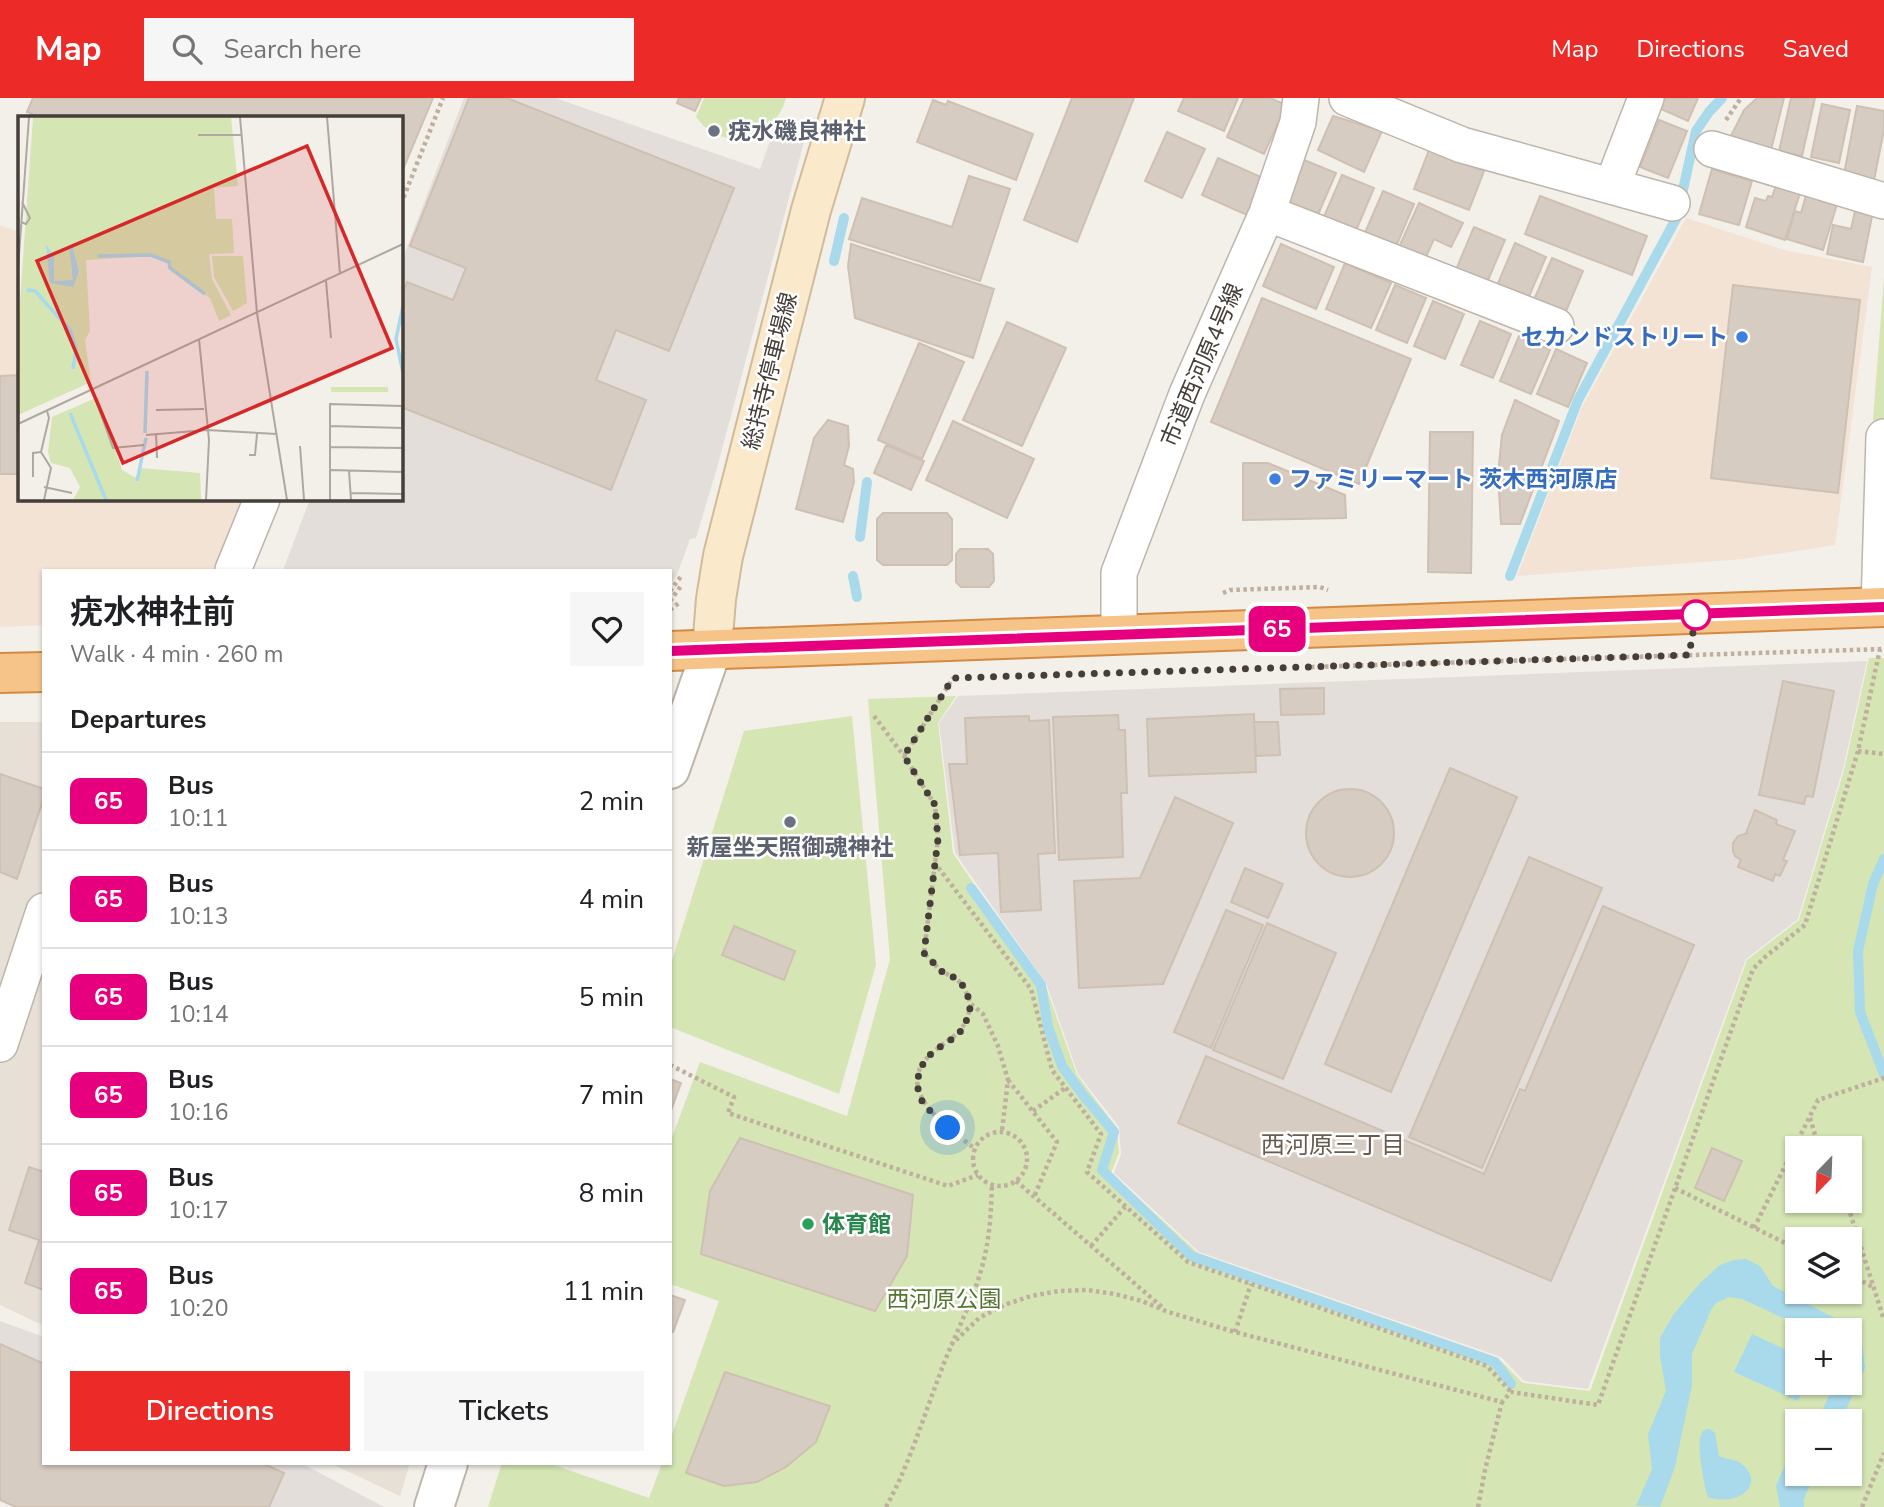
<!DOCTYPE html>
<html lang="en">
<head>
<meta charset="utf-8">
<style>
  :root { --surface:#fff; --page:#f6f6f6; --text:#202124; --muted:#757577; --line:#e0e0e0; --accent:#ec2a27 }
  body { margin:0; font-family:"Nunito Sans","Noto Sans JP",sans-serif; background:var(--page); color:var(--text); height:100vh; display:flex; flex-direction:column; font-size:26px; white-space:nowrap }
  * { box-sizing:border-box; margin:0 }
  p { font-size:23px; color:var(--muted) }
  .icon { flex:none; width:38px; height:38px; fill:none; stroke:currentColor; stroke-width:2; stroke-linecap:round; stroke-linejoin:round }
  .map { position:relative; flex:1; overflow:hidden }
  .panel { position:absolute; left:42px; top:471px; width:630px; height:896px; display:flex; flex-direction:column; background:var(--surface); border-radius:0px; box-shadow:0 2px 5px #0004 }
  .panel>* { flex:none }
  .badge { padding:0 14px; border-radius:10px; font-size:24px; line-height:46px }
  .needle { width:46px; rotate:203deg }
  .buttons { position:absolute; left:1785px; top:1038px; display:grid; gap:14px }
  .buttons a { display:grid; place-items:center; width:77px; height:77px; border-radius:0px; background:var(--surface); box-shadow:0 2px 5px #0004; font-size:35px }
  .you { position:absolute; width:35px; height:35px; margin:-18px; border:5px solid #fff; border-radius:50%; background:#1a73e8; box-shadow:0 0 0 10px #1a73e833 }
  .map>.badge { position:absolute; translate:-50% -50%; box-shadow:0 0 0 4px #fff }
  h2 { padding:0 28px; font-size:26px; line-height:63px }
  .round { display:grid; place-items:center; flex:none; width:74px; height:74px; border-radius:0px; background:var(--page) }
  .head { display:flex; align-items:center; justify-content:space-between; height:119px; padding:0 28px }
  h1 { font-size:33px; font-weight:600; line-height:52px }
  .primary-button { display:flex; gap:14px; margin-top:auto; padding:14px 28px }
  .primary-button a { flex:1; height:80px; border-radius:0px; background:var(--accent); color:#fff; font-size:28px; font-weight:600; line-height:80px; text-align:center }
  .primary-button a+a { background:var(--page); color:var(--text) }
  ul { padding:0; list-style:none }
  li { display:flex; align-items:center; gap:21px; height:98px; padding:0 28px; border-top:2px solid var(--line) }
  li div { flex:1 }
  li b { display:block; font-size:26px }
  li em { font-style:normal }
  li .badge { min-width:77px; font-weight:700; text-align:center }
  header { display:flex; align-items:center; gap:42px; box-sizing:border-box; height:98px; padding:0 35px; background:var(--accent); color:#fff }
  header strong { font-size:33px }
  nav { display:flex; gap:38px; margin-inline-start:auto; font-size:24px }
  .search { width:490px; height:63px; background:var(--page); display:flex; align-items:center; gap:18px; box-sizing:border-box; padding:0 24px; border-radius:0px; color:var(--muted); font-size:26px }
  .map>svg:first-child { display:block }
  .residential { fill:#e7e0d7 }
  .commercial { fill:#f3e3d5 }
  .industrial { fill:#e3deda }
  .green { fill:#d5e5b4; fill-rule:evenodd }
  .water { fill:#a9daec }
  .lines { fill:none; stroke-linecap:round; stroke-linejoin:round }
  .stream { stroke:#a9daec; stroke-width:10 }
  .building { fill:#d7ccc2; stroke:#cec0b2; stroke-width:2 }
  .minor-casing { stroke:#beb5ac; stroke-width:38 }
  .tertiary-casing { stroke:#beb5ac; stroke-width:42 }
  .secondary-casing { stroke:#d0bb9b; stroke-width:42 }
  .trunk-casing { stroke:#d38a43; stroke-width:42 }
  .path { stroke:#bfaf9e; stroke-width:4.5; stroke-dasharray:3.5 3.5; stroke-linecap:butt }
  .minor { stroke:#fff; stroke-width:35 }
  .tertiary { stroke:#fff; stroke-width:38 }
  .secondary { stroke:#fbe9cb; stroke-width:38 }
  .trunk { stroke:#f6c488; stroke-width:38 }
  .line-casing { stroke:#fff; stroke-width:16 }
  .line { stroke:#e6007e; stroke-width:10 }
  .walk { stroke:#463e38; stroke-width:7; stroke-dasharray:0 12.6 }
  .worship-dot { fill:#6b7280; stroke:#fff; stroke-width:2.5 }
  .shop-dot { fill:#3f7fe0; stroke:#fff; stroke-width:2.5 }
  .stop-dot { fill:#fff; stroke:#e6007e; stroke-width:3.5 }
  .leisure-dot { fill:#2e9e5b; stroke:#fff; stroke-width:2.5 }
  .labels { text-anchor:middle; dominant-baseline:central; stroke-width:5; stroke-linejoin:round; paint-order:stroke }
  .worship-label { font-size:23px; font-weight:bold; fill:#5b616d; stroke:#fff; text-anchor:start }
  .shop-label { font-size:23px; font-weight:bold; fill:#366cbe; stroke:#fff; text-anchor:end }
  .street-label { font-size:23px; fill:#463e38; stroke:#fff }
  .leisure-label { font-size:23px; font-weight:bold; fill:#27864d; stroke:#fff; text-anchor:start }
  .park-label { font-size:23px; fill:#53752e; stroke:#fff }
  .neighbourhood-label { font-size:24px; fill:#685b4f; stroke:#fff }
  .inset-river { fill:none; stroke:#a9daec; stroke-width:3.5 }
  .inset-road { fill:none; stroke:#aea8a2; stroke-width:2 }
  .view { fill:#d62828; fill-opacity:0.15; stroke:#d62828; stroke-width:3.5 }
  .inset-edge { fill:none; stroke:#463e38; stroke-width:3.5 }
</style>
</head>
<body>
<header>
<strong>Map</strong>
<div class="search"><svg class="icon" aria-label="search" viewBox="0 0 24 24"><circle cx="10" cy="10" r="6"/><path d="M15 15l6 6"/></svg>Search here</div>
<nav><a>Map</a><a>Directions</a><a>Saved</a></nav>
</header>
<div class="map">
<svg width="1884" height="1409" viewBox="0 0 1884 1409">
  <rect width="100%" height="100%" fill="#f3efe9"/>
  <path class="residential" d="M0,624H44V1228L0,1207Z
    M330,1365H410L400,1398Z"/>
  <path class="commercial" d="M1686,120L1784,152L1872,169L1835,447L1743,461L1517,478L1582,309Z
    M0,127L19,134V401H245L215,472H44V527L0,529Z"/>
  <path class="industrial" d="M464,0H555L760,71L775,29L805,40L717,370L696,440L690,441L677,477L670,487V472H283L310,401H401V165Z
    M1867,563L1843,671L1798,821L1746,861L1588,1291L1524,1283L1501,1259L1199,1154L1114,1075L1121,1056L1119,1029L1078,976L1046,885L955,755L939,625L958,598Z
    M0,1223L44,1239V1365H301L384,1409H18L0,1400Z"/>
  <path class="green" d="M704,0H786C777,34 738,53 707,31C703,28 700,23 696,19Z
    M1884,179V452H1863Z
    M1869,560H1884V1409H488L502,1365H548L649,1400L662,1365H670V1342L719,1203L670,1186V1045L700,964L847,1018L890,861L868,601L956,598L938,625L953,755L974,786L968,791L1045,886L1077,977L1117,1030L1119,1055L1111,1075L1198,1155L1501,1263L1523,1285L1590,1293L1747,862L1799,822L1844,672ZM1797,1050H1850V1102H1797ZM1797,1141H1850V1194H1797ZM1797,1232H1850V1284H1797ZM1797,1323H1850V1376H1797Z
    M852,618L876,867L839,996L670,929V869L744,633Z"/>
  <path class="water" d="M1746,1161L1760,1168L1773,1188L1850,1228L1862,1246L1865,1270L1841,1323H1817L1835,1285L1850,1284V1232H1809L1742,1201L1729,1199L1716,1205L1712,1210L1699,1240L1692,1256V1287L1675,1369L1660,1409L1636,1408L1652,1371L1648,1336L1666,1293L1660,1258V1240L1673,1217L1700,1185L1720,1167L1734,1162Z
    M1752,1236L1797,1257V1284L1807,1285L1798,1303L1734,1274Z
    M1705,1331H1710L1715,1335L1719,1358C1727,1362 1737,1360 1745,1369C1764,1388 1736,1409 1708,1399C1704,1389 1698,1352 1700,1341C1701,1335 1701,1336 1705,1331Z
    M1797,1352V1376H1815L1804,1401V1409H1780L1776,1388L1788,1360Z"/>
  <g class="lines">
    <path class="stream" d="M834,163L844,120
      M860,439L867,384
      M853,478L857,499
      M1510,478L1578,302L1677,119L1696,33L1709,14L1722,0
      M1884,761L1873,786L1858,853L1860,914L1884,976
      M971,790L1041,887L1048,929L1062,968L1083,997L1114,1034L1102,1072L1191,1158L1495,1264L1511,1286"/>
  </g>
  <path class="building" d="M33,0H433L401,76V19H40L27,14Z
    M469,0H507L734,90L669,253L616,232L596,282L646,302L611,392L401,309V201L407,184L453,202L466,170L410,148Z
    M679,0H701L695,13L677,5Z
    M1072,0H1134L1077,144L1024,122Z
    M1184,0H1238L1224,33L1178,13Z
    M1244,0H1270L1286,7L1264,56L1227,39Z
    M1655,0H1698L1688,23L1652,7Z
    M1757,0H1784L1771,52L1730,40L1744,12Z
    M1791,0H1815L1802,58L1779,53Z
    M933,2L946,7L948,3L1033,36L1016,82L917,44Z
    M1822,6L1850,12L1839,65L1811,59Z
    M1857,8L1884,13V32L1874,82L1844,76Z
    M1333,18L1382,33L1364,74L1318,52Z
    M1659,22L1687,33L1668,80L1640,69Z
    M1167,34L1205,51L1182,100L1145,83Z
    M1429,52L1484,73L1469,112L1414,91Z
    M1218,60L1263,80L1247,117L1202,97Z
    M1304,62L1336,75L1317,119L1286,106Z
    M1712,71L1752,83L1739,127L1699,116Z
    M1342,77L1374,90L1355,135L1323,121Z
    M969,78L1010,91L980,183L849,141L862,100L952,129Z
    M1778,82L1802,89L1785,142L1746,129L1755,100L1766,103L1768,98L1772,99Z
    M1383,93L1414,106L1395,151L1364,137Z
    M1807,94L1838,103L1823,152L1787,141L1795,113L1801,115Z
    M1540,98L1647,138L1632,177L1525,136Z
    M1419,105L1463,125L1451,149L1434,141L1425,161L1399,149Z
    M1856,109L1873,113L1863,164L1827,156L1833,127L1851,131Z
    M1474,129L1505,142L1486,187L1455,174Z
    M1515,145L1546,159L1527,203L1496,190Z
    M851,146L994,191L973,260L855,220L848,168Z
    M1281,146L1334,169L1316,211L1263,188Z
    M1552,160L1583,173L1564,218L1533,204Z
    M1345,165L1391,185L1371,230L1326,211Z
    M1395,187L1426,200L1407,245L1376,232Z
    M1733,187L1860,202L1838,395L1711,380Z
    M1262,200L1411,261L1359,386L1211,324Z
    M1433,203L1464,216L1445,261L1414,248Z
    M1480,223L1511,236L1493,280L1461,267Z
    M1007,224L1066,250L1022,348L963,322Z
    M1519,238L1550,252L1531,296L1500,283Z
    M919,245L964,264L922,361L878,342Z
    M1556,251L1587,265L1568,309L1537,296Z
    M19,277V376H0V278Z
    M1515,302L1559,323L1520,426H1501L1498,377L1502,337Z
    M828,322L848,328L849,348L844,367L853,371L854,384L843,424L796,411L814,340Z
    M953,323L1034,361L1007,420L926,382Z
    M1430,334H1473L1471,475L1428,474Z
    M886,347L924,363L911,392L874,375Z
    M1243,365H1268L1345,397L1346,420L1243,422Z
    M883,415H947L952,421V462L947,467H883L877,462V421Z
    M960,451H988L993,456L994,483L989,489H961L956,484V456Z
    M1783,583L1834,593L1813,699L1806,698L1804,706L1759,697Z
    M1324,590V616L1281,617L1280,591Z
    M1254,616L1256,674L1149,678L1147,621Z
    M1118,617L1119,632H1125L1127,695H1121L1123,759L1059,762L1053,619Z
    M1029,618V623L1049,622L1055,755L1038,756L1041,812L1001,814L998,755L960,757L949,666H967L965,620Z
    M1254,624H1278L1280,657L1256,658Z
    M1450,670L1517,699L1391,994L1325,966Z
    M0,676L44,691V699L17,781L0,774Z
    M1306 735a44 44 0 1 1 88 0a44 44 0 1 1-88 0Z
    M1175,699L1233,725L1163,886L1079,890L1074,783L1140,780Z
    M1755,712L1777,722L1776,726L1795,733L1783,762L1787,763L1780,778L1775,776L1773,783L1738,769L1741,762L1735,758L1733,753V745L1738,738L1748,735H1746Z
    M1529,759L1602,790L1482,1070L1409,1039Z
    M1245,770L1283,786L1268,820L1231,804Z
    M1603,808L1694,847L1551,1183L1178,1025L1206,958L1484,1076L1520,991L1525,993Z
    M1226,812L1263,827L1211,950L1174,934Z
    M1267,825L1336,855L1283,981L1213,952Z
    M734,828L795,853L784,882L722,857Z
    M670,981L681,985L670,1015Z
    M740,1040L913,1097L907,1158L875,1213L701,1156L710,1093Z
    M1712,1050L1742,1063L1724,1103L1695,1090Z
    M29,1069L44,1074V1192L25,1185L39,1142L9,1132Z
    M670,1197L685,1202L673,1234L670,1233Z
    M0,1246L44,1266V1365H262L284,1375L269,1409H16L0,1402Z
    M725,1274L830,1308L816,1344L786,1369L757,1384L724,1388L686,1375Z"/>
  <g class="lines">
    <defs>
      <path id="minor" d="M1347,0L1462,47L1672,105
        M1712,51L1884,103
        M1612,88L1646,0
        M1267,115L1556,228
        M233,472L262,401
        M1879,510L1884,339
        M1119,537V475L1187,296L1267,115L1298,24L1301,0
        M0,946L44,813"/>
      <path id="tertiary" d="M670,671L712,551
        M434,1409L448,1365"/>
      <path id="secondary" d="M712,551L716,501L723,458L811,112L845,0"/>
      <path id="trunk" d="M670,553L1884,509
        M0,575L44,574"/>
    </defs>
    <use href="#minor" class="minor-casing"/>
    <use href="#tertiary" class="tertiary-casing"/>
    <use href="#secondary" class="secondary-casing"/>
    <use href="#trunk" class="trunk-casing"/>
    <path class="path" d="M1726,22L1741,0
      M401,106L443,0
      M670,493L682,477
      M1223,495L1230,492L1320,489L1328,492
      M670,503L681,488
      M670,512L680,504
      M1311,569L1884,551
      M874,618L904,658L935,707L938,741L924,855L941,873L957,881L964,889L971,906C964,938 954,936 932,955C890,992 948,1029 975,1051
      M1858,653L1884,656
      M904,658L953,580
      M934,764L1031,891L1052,972L1101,1036L1087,1074L1188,1164L1487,1268L1511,1294
      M971,906L983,916L998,948L1008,982L1002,1033
      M670,967L734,999L728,1015L948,1088L978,1077
      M1008,982L1057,1044L1034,1099
      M1033,1013L1065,990
      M1810,1020L1819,1050
      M973 1061a27 27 0 1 1 54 0a27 27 0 1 1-54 0Z
      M1016,1083L1162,1209
      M1675,1090L1797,1151
      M1846,1102L1884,1222
      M1754,1130L1818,1002L1884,980
      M1091,1148L1125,1109
      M1850,1177L1873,1189
      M1235,1234L1251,1186
      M951,1247L979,1220L1004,1207L1031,1198L1059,1193L1087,1192L1115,1196L1142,1203L1168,1214L1235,1234L1502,1304L1511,1294L1598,1307L1753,871L1765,859L1805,827L1858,653L1880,551
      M886,1409C908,1369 922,1324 938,1281C952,1241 975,1201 984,1161C990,1137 991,1112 992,1087
      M1478,1409L1485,1372L1502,1304
      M1862,1409L1884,1355"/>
    <use href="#minor" class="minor"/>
    <use href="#tertiary" class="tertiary"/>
    <use href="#secondary" class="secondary"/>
    <use href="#trunk" class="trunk"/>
  </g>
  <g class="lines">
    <defs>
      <path id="line" d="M670,553L1884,509"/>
    </defs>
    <use href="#line" class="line-casing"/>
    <use href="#line" class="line"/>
    <path class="walk" d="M948,1030C941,1022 931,1015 924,1006C913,990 917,969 931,956C939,948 950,944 958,936C966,928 968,918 971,906L964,889L957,881L941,873L924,855L938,741L935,707L904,658L953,580L1689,557L1696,517"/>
  </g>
  <g class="worship-dot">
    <circle cx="714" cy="33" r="7"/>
    <circle cx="790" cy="724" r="7"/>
  </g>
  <g class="shop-dot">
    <circle cx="1742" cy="239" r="7"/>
    <circle cx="1275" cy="381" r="7"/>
  </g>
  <circle class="stop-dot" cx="1696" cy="517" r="14"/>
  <circle class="leisure-dot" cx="808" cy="1126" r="7"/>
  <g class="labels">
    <g class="worship-label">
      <text x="728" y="33">疣水磯良神社</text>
      <text x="790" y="749" text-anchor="middle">新屋坐天照御魂神社</text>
    </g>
    <g class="shop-label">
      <text x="1728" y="239">セカンドストリート</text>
      <text x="1289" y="381" text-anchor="start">ファミリーマート 茨木西河原店</text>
    </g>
    <g class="street-label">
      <text transform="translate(1202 267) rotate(-67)">市道西河原4号線</text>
      <text transform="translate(770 273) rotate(-76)">総持寺停車場線</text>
    </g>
    <g class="leisure-label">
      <text x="822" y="1126">体育館</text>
    </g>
    <g class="park-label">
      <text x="944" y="1201">西河原公園</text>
    </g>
    <g class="neighbourhood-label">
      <text x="1333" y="1047">西河原三丁目</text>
    </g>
  </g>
  <g transform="translate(18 18)">
    <rect width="385" height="385" fill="#f3efe9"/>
    <path d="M39,1H213L220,70L196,72L198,103H214L216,137L191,138L194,163L213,199L201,205L192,182L152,153L150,146L132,140L68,144L72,215L67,224L73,266L0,299V213L15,2ZM194,140H225L229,187L215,195L196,161ZM313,271H370V276H313ZM80,281L104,354L116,361L121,360L123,352L182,357L183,384H55L62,371L52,352L33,347L30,336L34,301Z" fill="#d5e5b4"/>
    <path d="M28,128L36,141V165L55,164L51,130H54L61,155L55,171L32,167Z" fill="#a9daec"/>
    <path class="inset-river" d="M80,140L133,139L151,146L152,152L187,178M9,174L17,175L52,214L58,233L55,253M385,190L378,223L385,257M52,297L88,384M127,317L129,255M119,365L128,322"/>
    <path class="inset-road" d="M222,1L239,197M309,1L322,158M180,19H223M3,106L8,108L12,102L4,86M0,153L11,1M308,165L313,222M239,197L269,384M181,223L191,324L188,384M74,273L95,332L126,329M138,294L186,293M0,308L385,128M312,310V288L384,290V312M138,317L139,342M128,319L189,314L259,318M282,330L286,384M312,331L385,332M23,336L31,302L29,295M231,339H237L239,318M313,354L385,356M331,355L333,384M15,361V337L23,336L33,352L26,384M26,371L54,377M333,377L385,378M312,384V310L385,312"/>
    <path class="view" d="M289,30L374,232L105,347L19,145Z"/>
    <rect width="385" height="385" class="inset-edge"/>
  </g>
</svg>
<div class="buttons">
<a><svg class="needle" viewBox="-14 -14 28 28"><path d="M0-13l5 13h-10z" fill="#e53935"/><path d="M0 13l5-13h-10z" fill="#757577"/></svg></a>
<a><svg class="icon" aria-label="layers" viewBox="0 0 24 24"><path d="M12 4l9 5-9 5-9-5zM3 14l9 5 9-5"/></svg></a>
<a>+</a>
<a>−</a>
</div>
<div class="you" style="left:948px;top:1030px"></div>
<b class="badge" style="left:1277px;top:531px;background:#e6007e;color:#fff">65</b>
<section class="panel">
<div class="head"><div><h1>疣水神社前</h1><p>Walk · 4 min · 260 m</p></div><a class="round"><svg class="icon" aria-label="heart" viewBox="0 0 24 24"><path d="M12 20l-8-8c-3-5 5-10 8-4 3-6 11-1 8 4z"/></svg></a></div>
<h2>Departures</h2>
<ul>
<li><span class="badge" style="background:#e6007e;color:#fff">65</span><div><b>Bus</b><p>10:11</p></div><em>2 min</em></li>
<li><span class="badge" style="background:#e6007e;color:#fff">65</span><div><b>Bus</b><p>10:13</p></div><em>4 min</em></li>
<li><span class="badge" style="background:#e6007e;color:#fff">65</span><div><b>Bus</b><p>10:14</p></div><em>5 min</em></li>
<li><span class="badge" style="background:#e6007e;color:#fff">65</span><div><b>Bus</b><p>10:16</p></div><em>7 min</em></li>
<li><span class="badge" style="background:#e6007e;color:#fff">65</span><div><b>Bus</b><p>10:17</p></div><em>8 min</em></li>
<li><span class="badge" style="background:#e6007e;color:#fff">65</span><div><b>Bus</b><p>10:20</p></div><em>11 min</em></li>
</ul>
<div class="primary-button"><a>Directions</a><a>Tickets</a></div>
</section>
</div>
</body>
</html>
